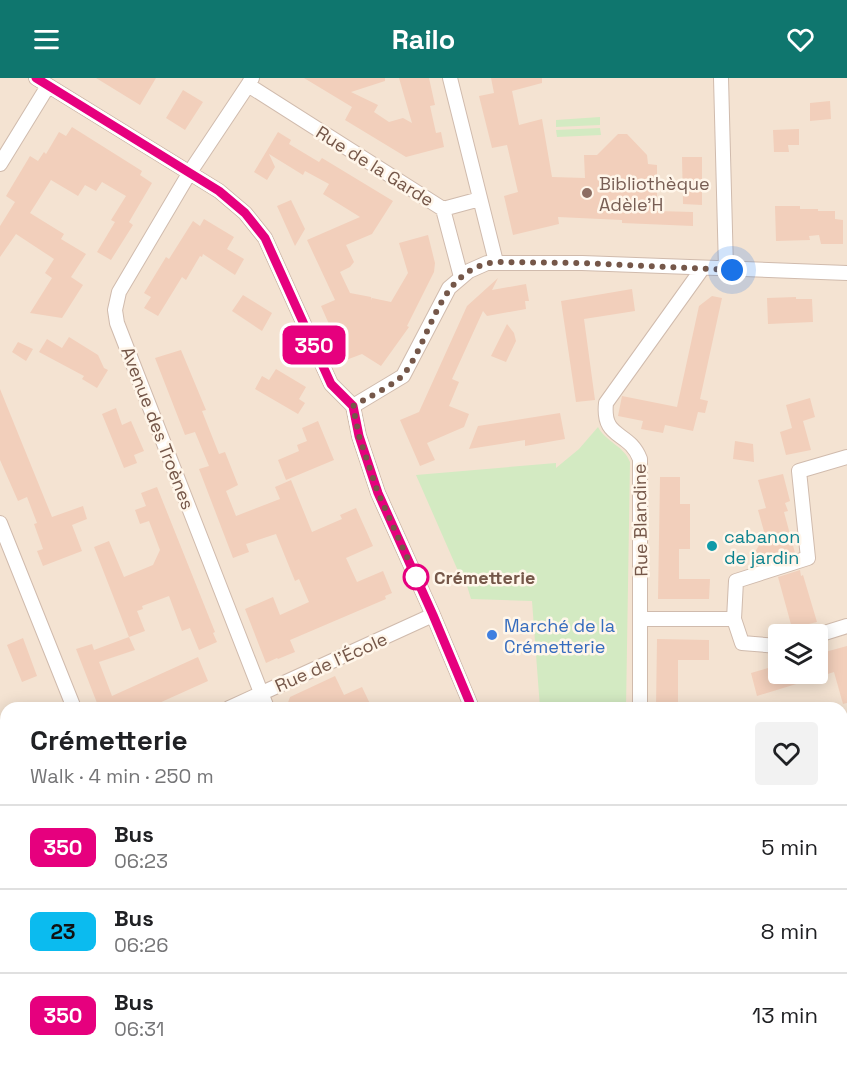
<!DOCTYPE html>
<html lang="en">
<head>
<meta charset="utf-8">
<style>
  :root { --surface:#fff; --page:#f2f2f2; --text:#202124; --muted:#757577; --line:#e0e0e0; --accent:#0f766e }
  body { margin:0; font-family:"Space Grotesk",sans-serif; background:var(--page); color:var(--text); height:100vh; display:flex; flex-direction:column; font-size:22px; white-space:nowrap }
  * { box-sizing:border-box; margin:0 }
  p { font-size:20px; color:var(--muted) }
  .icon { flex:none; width:33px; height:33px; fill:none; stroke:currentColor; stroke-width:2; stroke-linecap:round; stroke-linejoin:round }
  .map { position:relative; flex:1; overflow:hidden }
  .sheet { position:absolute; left:0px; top:624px; width:848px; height:368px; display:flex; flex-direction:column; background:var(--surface); border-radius:18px 18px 0 0; box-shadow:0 3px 15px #0003 }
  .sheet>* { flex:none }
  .badge { padding:0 12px; border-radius:9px; font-size:21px; line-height:39px }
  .controls { position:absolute; left:768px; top:546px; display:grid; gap:12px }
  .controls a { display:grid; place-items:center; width:60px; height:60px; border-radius:6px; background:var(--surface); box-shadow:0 3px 15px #0003; font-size:30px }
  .you { position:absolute; width:30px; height:30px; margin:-15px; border:4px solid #fff; border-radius:50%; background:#1a73e8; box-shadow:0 0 0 9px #1a73e833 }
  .map>.badge { position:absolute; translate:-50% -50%; box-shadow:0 0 0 3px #fff }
  .round { display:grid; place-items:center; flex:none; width:63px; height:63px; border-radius:6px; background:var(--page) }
  .head { display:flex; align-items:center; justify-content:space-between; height:102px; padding:0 30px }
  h1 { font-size:28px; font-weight:800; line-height:45px }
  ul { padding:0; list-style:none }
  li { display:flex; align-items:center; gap:18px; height:84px; padding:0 30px; border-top:2px solid var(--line) }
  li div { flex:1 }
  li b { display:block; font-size:22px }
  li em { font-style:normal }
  li .badge { min-width:66px; font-weight:700; text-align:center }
  header { display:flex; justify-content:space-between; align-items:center; height:78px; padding:0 30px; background:var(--accent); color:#fff; font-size:27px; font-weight:800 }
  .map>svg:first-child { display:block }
  .residential { fill:#f4e3d2; fill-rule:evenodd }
  .green { fill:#d3eac2 }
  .building { fill:#f2cfbb }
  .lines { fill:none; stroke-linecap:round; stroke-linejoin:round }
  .street-casing { stroke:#d0bbad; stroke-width:16 }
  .street { stroke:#fff; stroke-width:14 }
  .line-casing { stroke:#fff; stroke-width:14 }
  .line { stroke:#e6007e; stroke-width:9 }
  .walk { stroke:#755749; stroke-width:6; stroke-dasharray:0 10.8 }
  .education-dot { fill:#8d6e63; stroke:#fff6ea; stroke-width:2 }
  .culture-dot { fill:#0f9aa8; stroke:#fff6ea; stroke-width:2 }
  .stop-dot { fill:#fff; stroke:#e6007e; stroke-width:3 }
  .shop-dot { fill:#3f7fe0; stroke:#fff6ea; stroke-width:2 }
  .labels { text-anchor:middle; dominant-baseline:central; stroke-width:5; stroke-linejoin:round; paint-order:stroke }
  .street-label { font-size:18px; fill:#755749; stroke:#fff6ea }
  .education-label { font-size:18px; fill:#785e54; stroke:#fff6ea; text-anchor:start }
  .culture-label { font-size:18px; fill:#0d838f; stroke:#fff6ea; text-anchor:start }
  .stop-label { font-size:18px; font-weight:bold; fill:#755749; stroke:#fff6ea; text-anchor:start }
  .shop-label { font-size:18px; fill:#366cbe; stroke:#fff6ea; text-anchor:start }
</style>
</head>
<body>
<header><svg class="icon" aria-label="menu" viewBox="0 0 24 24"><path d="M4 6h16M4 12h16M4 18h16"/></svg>Railo<svg class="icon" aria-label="heart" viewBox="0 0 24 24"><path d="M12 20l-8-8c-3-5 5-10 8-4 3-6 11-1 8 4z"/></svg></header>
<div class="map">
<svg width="847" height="991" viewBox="0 0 847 991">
  <rect width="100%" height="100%" fill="#fdf2e3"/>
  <path class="residential" d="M0,0H847V991H0ZM778,556H818V596H778ZM6,630H842V986H6Z"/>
  <path class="green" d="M600,39V47L556,49V42Z
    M600,50L601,57L557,59L556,52Z
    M598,349C606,364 624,368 630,384L626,630H540L532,523L471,521L465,501L462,502L416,397L556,385V390L579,371Z"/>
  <path class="building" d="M96,0H156L140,27Z
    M304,0H385V3L351,14L378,27L374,34L389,44L403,40L412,45L399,0H429L435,27L430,28L436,55L441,54L444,69L406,79L345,42L352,29Z
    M491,0H542V5L512,13L519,47L542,41L552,99L585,100L584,77H597L618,56H627L647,77L648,86L657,87V133L693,134V148L622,145V142L558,139L559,146L513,157L504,118L518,114L507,67L492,70L479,18L494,15Z
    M183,12L203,24L185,52L166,40Z
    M830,23L831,41L810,43V25Z
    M72,49L142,93L140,97L152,105L129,144L133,147L111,182L97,174L115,144L111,142L126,118L102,104L96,113L85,107L78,118L51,102L30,135L64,156L61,161L86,176L71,199L83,207L62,240L30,235L52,200L45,195L54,181L16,156L0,179V148L15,124L6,118L30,78L38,83L44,74L46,76L59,54L66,58Z
    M799,51V67H788L789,74H774L773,52Z
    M278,54L291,62L289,66L319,84L322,80L393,123L372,156L346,167L354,184L350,189L340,194L350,215L371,219L372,222V220L391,224L408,195L399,165L428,157L435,185L434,194L407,248L409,249L381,288L362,276L346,282L342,270L340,271L321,228L335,222L307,162L360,139L323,116L329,106L305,93L303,97L269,76L275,89L267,102L254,94Z
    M682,79H702V127L683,126Z
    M291,122L305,151L295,168L277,128Z
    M775,128H800V131H818V133H835V141L843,142V166H821L819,157L809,158L810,162L776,163Z
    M204,141L234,159L227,171L244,181L235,197L203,176L202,179L200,178L186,202L182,199L158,238L144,230L151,219L144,215L166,179L169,181L193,143L200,148Z
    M498,200L492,212L526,206L529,223H525L526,231L487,238L483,233L452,301L459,304L449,328L469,336L464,349L427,365L435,382L420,388L400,342L419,334L467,228Z
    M632,211L635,233L584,241L595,322L576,324L561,223Z
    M243,217L272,235L262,253L232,233Z
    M712,218L722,220L700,321L708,323L705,335L698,334L693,353L665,347L663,355L641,351L643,343L618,338L622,318L677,329L699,228Z
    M796,219V221H812L813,244L768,246L767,220Z
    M507,246L514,255L516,263L506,284L491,278Z
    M69,259L98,277L104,290L108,292L97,310L82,301L84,298L39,274L47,261L62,270Z
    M18,264L33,271L26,283L12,274Z
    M181,272L206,332L202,333L219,376L225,374L238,407L226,413L236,438L280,421L275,409L291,402L312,454L342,441L340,437L356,430L373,468L346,480L357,504L383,493L392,515L385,518L386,521L290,562L295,574L278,581L277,580L266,585L245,531L273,519L280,537L309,524L299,501L295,503L276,456L246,466L249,474L233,480L199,391L209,388L195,354L185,357L155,280Z
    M276,291L306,309L299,321L305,325L298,336L255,311L262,298L269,302Z
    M0,311L52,439L83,428L87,441L72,447L82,473L43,488L37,473L43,471L34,446L37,445L27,419L18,423L0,382Z
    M810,320L815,339L803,343L811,372L786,377L780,354L792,350L786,327Z
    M116,330L122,347L131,343L144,373L134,377L137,385L124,390L102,336Z
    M560,335L565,361L525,368V362L469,371L478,348Z
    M318,343L334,382L286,402L278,382L299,373L297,367L307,363L302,350Z
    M735,363L753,366L754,384L733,381Z
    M783,396L790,423L785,425L788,433L784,434L795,475L773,482L755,474L765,457L758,432L766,430L758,402Z
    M660,399H680V426H690V471H679V501H710L709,521H658Z
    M157,409L215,554L213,555L217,564L199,572L190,550L182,553L169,518L142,528L143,531L137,533L145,553L129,559L94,469L109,463L124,499L153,487L160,472L149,443L140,446L135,432L146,428L141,415Z
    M800,492L801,498L803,497L817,544L792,550L778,499Z
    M129,559L135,572L99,584L112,618L198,579L208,603L148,630H85L97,625L76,571L92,566L94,572Z
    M23,560L37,598L22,604L7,567Z
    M657,561L709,562V582H678V630H656Z
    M847,568V625L843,626L834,594L818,599V576Z
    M775,588L777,596H815L816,600L757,618L751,595Z
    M335,598L344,617L362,609L372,630H286L290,619Z"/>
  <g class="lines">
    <defs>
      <path id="street" d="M36,0L219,113L245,135L265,160L331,306L353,328L359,358L378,415L433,537L472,630
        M252,0L248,7L443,131L461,199
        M450,0L496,184
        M721,0L726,191
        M248,7L190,94L119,214L115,232L117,245L267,630
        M0,86L48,8
        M443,131L480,121
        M353,328L403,298L449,210L469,193L487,185H582L847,195
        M0,445L74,630
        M641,541H734
        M818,557L847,548
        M778,568L742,565L734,541L736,503L808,480L799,393L847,379
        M229,630L433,537
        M640,630V381C629,352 602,362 606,325L702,191
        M0,683H6
        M842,749L847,750
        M14,986L15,991
        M101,986L102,991
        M606,986L608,991
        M269,991V986
        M450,991V986"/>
    </defs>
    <use href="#street" class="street-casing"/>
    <use href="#street" class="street"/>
  </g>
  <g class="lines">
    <defs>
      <path id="line" d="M36,0L219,113L245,135L265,160L331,306L353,328L359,358L378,415L433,537L472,630"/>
    </defs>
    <use href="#line" class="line-casing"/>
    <use href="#line" class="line"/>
    <path class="walk" d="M416,499L378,415L359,358L353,328C365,321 396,306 404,296C433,258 438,191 496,184L582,185L732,192"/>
  </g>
  <circle class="education-dot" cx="587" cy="115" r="6"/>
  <circle class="culture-dot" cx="712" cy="468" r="6"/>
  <circle class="stop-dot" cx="416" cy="499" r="12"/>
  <circle class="shop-dot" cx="492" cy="557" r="6"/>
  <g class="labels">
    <g class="street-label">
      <text transform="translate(375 88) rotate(32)">Rue de la Garde</text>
      <text transform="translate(158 350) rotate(69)">Avenue des Troènes</text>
      <text transform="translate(640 442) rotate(-91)">Rue Blandine</text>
      <text transform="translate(331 584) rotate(-24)">Rue de l'École</text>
    </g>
    <g class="education-label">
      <text x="599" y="105">Bibliothèque<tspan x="599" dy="21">Adèle'H</tspan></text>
    </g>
    <g class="culture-label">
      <text x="724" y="458">cabanon<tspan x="724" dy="21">de jardin</tspan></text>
    </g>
    <g class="stop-label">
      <text x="434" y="499">Crémetterie</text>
    </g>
    <g class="shop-label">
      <text x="504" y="547">Marché de la<tspan x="504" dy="21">Crémetterie</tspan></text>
    </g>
  </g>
</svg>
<div class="controls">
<a><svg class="icon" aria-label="layers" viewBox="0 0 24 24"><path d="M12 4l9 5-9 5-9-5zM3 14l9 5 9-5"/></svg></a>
</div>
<div class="you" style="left:732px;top:192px"></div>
<b class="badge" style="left:314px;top:267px;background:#e6007e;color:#fff">350</b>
<section class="sheet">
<div class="head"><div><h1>Crémetterie</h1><p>Walk · 4 min · 250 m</p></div><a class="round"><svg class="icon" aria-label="heart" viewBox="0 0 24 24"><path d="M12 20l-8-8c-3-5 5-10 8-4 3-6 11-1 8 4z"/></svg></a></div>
<ul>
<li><span class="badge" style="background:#e6007e;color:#fff">350</span><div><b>Bus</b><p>06:23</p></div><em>5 min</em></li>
<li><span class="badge" style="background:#0bbbef;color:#111">23</span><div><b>Bus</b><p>06:26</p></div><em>8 min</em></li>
<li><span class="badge" style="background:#e6007e;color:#fff">350</span><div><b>Bus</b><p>06:31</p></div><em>13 min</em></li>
</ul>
</section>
</div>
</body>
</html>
